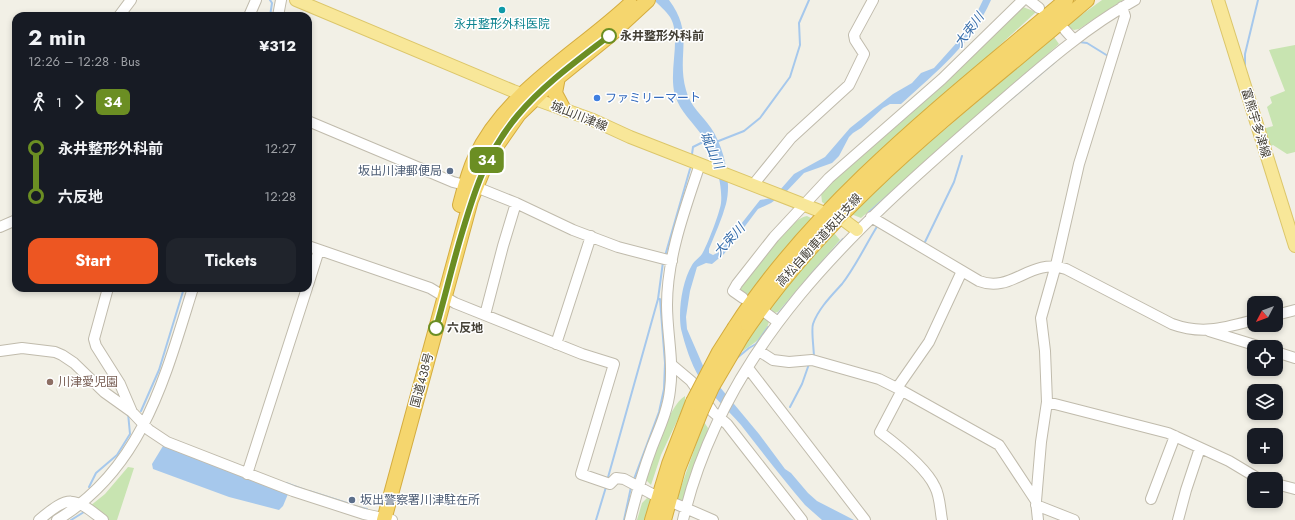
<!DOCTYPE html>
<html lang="en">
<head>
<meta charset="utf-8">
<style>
  :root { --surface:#171b24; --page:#20242c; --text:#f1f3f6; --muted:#9ea1a6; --accent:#ed5622 }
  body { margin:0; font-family:Jost,"Noto Sans JP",sans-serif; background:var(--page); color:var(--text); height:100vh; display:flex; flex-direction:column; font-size:15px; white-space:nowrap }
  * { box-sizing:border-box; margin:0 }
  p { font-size:13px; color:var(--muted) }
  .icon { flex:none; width:22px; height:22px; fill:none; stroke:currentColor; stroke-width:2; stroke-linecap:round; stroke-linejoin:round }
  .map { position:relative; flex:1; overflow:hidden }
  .sheet { position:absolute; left:12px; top:12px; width:300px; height:280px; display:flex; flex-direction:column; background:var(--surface); border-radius:12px; box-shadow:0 2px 6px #0003 }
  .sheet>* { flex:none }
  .badge { padding:0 8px; border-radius:6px; font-size:14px; line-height:26px }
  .needle { width:26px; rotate:229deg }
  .tools { position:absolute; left:1247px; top:296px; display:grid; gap:8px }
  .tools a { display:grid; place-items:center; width:36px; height:36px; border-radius:8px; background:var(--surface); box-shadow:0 2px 6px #0003; font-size:20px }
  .map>.badge { position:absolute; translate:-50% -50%; box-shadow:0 0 0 2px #fff }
  .legs { display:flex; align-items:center; gap:6px; height:44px; padding:0 16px; font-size:13px }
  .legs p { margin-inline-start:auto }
  .summary { display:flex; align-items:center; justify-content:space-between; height:68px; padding:0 16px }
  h1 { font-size:22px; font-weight:700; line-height:30px }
  .primary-button { display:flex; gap:8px; margin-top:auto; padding:8px 16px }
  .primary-button a { flex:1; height:46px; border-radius:12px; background:var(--accent); color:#fff; font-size:16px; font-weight:700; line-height:46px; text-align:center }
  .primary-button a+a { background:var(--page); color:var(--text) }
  ul { padding:0 16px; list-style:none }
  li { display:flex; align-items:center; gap:14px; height:48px; font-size:15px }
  li i { display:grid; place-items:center; width:6px; height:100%; margin:0 5px; background:currentColor }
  li i::after { content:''; width:10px; height:10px; margin:-5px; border:3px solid; border-radius:50%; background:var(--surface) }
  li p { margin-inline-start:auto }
  li:first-child i { background:linear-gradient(#0000 50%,currentColor 0) }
  li:last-child i { background:linear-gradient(currentColor 50%,#0000 0) }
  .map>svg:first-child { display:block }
  .green { fill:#c8e4b1 }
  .water { fill:#a6c8ec }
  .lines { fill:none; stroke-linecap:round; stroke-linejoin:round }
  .stream { stroke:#a6c8ec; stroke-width:2 }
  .minor-casing { stroke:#c0bbac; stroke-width:12 }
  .major-casing { stroke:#dcc66a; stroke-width:14 }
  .highway-casing { stroke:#d4ac3f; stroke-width:16 }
  .minor { stroke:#fff; stroke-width:10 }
  .major { stroke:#f8e799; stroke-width:12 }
  .highway { stroke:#f5d66e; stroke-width:14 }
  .highway-bridge-casing { stroke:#d4ac3f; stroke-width:16; stroke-linecap:butt }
  .highway-bridge { stroke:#f5d66e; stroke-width:14 }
  .line-1-casing { stroke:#fff; stroke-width:9 }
  .line-1 { stroke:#6b8e23; stroke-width:6 }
  .culture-dot { fill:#0f9aa8; stroke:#fff; stroke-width:1.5 }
  .stop-1-dot { fill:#fff; stroke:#6b8e23; stroke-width:2 }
  .shop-dot { fill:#3f7fe0; stroke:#fff; stroke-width:1.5 }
  .service-dot { fill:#5c6f8a; stroke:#fff; stroke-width:1.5 }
  .education-dot { fill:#8d6e63; stroke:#fff; stroke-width:1.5 }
  .labels { text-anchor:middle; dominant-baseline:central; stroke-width:3; stroke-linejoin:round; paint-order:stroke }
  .culture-label { font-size:12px; fill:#0d838f; stroke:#fff }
  .stop-label { font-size:12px; font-weight:bold; fill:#444036; stroke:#fff; text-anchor:start }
  .shop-label { font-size:12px; fill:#366cbe; stroke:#fff; text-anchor:start }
  .street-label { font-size:12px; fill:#444036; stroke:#fff }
  .service-label { font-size:12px; fill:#4e5e75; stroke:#fff; text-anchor:end }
  .education-label { font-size:12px; fill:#785e54; stroke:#fff; text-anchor:start }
  .water-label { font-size:13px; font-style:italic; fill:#366daa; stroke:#fff }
</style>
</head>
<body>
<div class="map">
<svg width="1295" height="520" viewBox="0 0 1295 520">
  <rect width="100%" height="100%" fill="#f2f0e6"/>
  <path class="green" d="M1102,0H1123L1079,29L1074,30L1066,26Z
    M1023,7L1036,12L826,205L822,202L821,193L834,178Z
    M1054,37L1059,44L861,218L851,214L897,170Z
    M1295,45V152L1287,154L1273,145L1271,146L1263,129L1273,126L1267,107L1272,103L1270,97L1285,91L1269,50Z
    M807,216L813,219L748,296L741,291L740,286C753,271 790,218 807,216Z
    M834,233L840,240L778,312L774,313L768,310L809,260Z
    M764,316L769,322C763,340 753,343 740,353Z
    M685,396V404L661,455L651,485L647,481V478C654,458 667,407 685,396Z
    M704,422L708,428L707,434L686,497L683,502L676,501Z
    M128,467L134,468L117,520H107L90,506L105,494Z
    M647,498H651L646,520H637L642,503Z"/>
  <path class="water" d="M654,0H669C695,35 676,54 686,90C690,106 702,115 711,128C724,147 732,181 726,204C722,219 715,234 709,249V253L713,255L719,252L760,200L771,198L780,190L794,174L825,157L850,128L893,94L912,83L921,73L934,68L969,29L983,0H991C971,45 937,71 901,104H890L883,108L861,128L853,133L849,137L839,156L832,163L804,173L785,193L771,203L758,209L724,254L712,264L706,263L697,267L690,291L686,317L687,329L704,368L759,434L785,469L791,473L808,493L817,501L854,520H822L805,505C783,479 762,452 741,425C727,409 711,395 699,377C691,364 685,345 681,329C678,310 682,282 692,265C695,260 699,258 702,254C707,246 720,212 721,203C723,185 714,151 703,137C693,122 680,112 675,95C668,71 682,36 670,17C666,11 659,5 654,0Z
    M163,446L288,494L283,506L279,510L229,497L153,469L152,464Z"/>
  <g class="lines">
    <path class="stream" d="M270,16L272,3L270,0
      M1079,42L1087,43L1108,56
      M1245,69V54L1258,0
      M1010,100L1056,61
      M716,142L744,131L760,118L790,77L800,45L799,23L809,0
      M692,154L693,147L707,140
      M869,212L910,176
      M924,244L954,182L962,156
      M665,256L690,169
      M778,314L814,271L843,239
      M737,358L749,348L756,344L768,327
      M814,358C814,349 811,330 813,324C818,309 832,295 842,284C856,266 866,244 878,225
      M790,407L802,384L809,364
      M141,411L159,370L184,288
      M634,479L659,412L664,389L665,363L660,299H658L663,262
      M607,481L658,299
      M286,483L305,490
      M89,487L96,473L117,455L130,434L128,413
      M309,491L350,504
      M354,506L367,509
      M71,520L84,512
      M596,520L606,487
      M624,520L631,487"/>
    <defs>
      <path id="minor" d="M1029,0L1039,8
        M119,16L131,0
        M249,16L256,0
        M278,16L281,0
        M1065,30L1074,40
        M308,121L453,182L481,189L516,203L573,230L618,247L672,261
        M753,185L791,138L849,85L864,54L855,40L854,35L873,0
        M871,217L979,281C1012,294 1030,257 1066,269L1172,324C1202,335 1224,328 1254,320
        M0,227L16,220
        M308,246L430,288L455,303L582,354L614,364L581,474L610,484L616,478L624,479L654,495
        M308,285L319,250
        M108,288L94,339L96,346L120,384L132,412
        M743,298L733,291L737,284L774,237L829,178L942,79L1023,0
        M766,313L778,322
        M485,315L503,246L516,203
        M1276,315L1295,310
        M1209,331L1261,347
        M556,344L591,236
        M0,351L22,348L55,352L62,355L74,363L104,392L132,412L149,430L167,442L293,491L364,514L392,520
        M759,351L773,360L789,362L812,360L879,379L897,388L999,445L1036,501
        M1276,352L1295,358
        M672,365L691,381L713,412L727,424L741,442L802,520
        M748,368L865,520
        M897,388L929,342L962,271
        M901,392L880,432C896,444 927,469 935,487C940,496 940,509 942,520
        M1047,402L1168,433L1229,461L1259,479
        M247,474L307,288
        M1276,484L1295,489
        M1151,499L1175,436
        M676,504L713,520
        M1036,505L1074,520
        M39,520C69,495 73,496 103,520
        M57,520C143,468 165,377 193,288
        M630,520C636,495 643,471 652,447C659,429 668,410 670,390C674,361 667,334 667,305C667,257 685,209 700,164
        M683,520C724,345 854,229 984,116C1032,75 1079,31 1135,0
        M1038,520L1036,501L1041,442L1047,402L1045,351L1041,318L1056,265L1079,164L1125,16L1122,7
        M1178,520L1186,490L1200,448"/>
      <path id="major" d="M296,0L513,91L593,120L630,137L820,211
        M1218,0L1295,246
        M845,221L857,230"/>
      <path id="highway" d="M558,77L555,93L563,108
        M460,205C464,190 468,173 475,158C505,92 579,52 630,4
        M735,327C817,200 952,97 1066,0
        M742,336C833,200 964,105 1087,0
        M384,520L471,200L488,158L519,114L550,84L609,36L648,0
        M652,520L669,464L693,402
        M664,520L678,469L701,411"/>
    </defs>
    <use href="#minor" class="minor-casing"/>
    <use href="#major" class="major-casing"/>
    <use href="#highway" class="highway-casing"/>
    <use href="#minor" class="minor"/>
    <use href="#major" class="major"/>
    <use href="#highway" class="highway"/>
    <defs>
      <path id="highway-bridge" d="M693,402L719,352L735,327
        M701,411L712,387L742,336"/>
    </defs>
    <use href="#highway-bridge" class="highway-bridge-casing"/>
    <use href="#highway-bridge" class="highway-bridge"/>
  </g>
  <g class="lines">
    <defs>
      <path id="line-1" d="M436,328C444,300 451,271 459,243C473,195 485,154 518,115C543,85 578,60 609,36"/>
    </defs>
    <use href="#line-1" class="line-1-casing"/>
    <use href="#line-1" class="line-1"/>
  </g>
  <circle class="culture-dot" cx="502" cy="10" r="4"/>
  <g class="stop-1-dot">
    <circle cx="609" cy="36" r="7"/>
    <circle cx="436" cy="328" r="7"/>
  </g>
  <circle class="shop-dot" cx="597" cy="98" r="4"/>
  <g class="service-dot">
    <circle cx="450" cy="171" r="4"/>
    <circle cx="352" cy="500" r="4"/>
  </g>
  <circle class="education-dot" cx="50" cy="382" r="4"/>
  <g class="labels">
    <g class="culture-label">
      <text x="502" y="24">永井整形外科医院</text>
    </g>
    <g class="stop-label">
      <text x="620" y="36">永井整形外科前</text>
      <text x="447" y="328">六反地</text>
    </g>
    <g class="shop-label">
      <text x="605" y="98">ファミリーマート</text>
    </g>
    <g class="street-label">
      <text transform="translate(579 116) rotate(22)">城山川津線</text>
      <text transform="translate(1256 123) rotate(73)">富熊宇多津線</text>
      <text transform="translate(819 240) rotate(-48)">高松自動車道坂出支線</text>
      <text transform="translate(422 380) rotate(-75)">国道438号</text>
    </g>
    <g class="service-label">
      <text x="442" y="171">坂出川津郵便局</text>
      <text x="360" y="500" text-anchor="start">坂出警察署川津駐在所</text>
    </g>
    <g class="education-label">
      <text x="58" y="382">川津愛児園</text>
    </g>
    <g class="water-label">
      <text transform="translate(969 30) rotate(-53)">大束川</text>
      <text transform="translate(712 150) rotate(67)">城山川</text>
      <text transform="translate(729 240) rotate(-48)">大束川</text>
    </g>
  </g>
</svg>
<div class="tools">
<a><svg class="needle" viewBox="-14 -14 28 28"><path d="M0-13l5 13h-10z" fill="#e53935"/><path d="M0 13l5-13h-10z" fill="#9ea1a6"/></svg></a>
<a><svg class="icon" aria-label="locate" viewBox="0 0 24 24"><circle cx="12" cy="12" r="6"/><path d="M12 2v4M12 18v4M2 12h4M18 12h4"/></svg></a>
<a><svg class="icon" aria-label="layers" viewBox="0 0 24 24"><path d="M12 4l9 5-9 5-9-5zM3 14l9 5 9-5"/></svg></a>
<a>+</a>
<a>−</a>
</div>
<b class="badge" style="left:487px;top:160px;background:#6b8e23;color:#fff">34</b>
<section class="sheet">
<div class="summary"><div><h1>2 min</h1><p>12:26 – 12:28 · Bus</p></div><b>¥312</b></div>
<div class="legs"><svg class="icon" aria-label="walk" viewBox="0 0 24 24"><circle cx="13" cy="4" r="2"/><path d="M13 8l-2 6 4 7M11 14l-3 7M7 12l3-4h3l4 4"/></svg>1<svg class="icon" aria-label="forward" viewBox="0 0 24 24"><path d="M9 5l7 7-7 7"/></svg><b class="badge" style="background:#6b8e23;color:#fff">34</b></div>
<ul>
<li><i style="color:#6b8e23"></i><b>永井整形外科前</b><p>12:27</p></li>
<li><i style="color:#6b8e23"></i><b>六反地</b><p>12:28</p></li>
</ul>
<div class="primary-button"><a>Start</a><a>Tickets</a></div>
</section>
</div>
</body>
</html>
